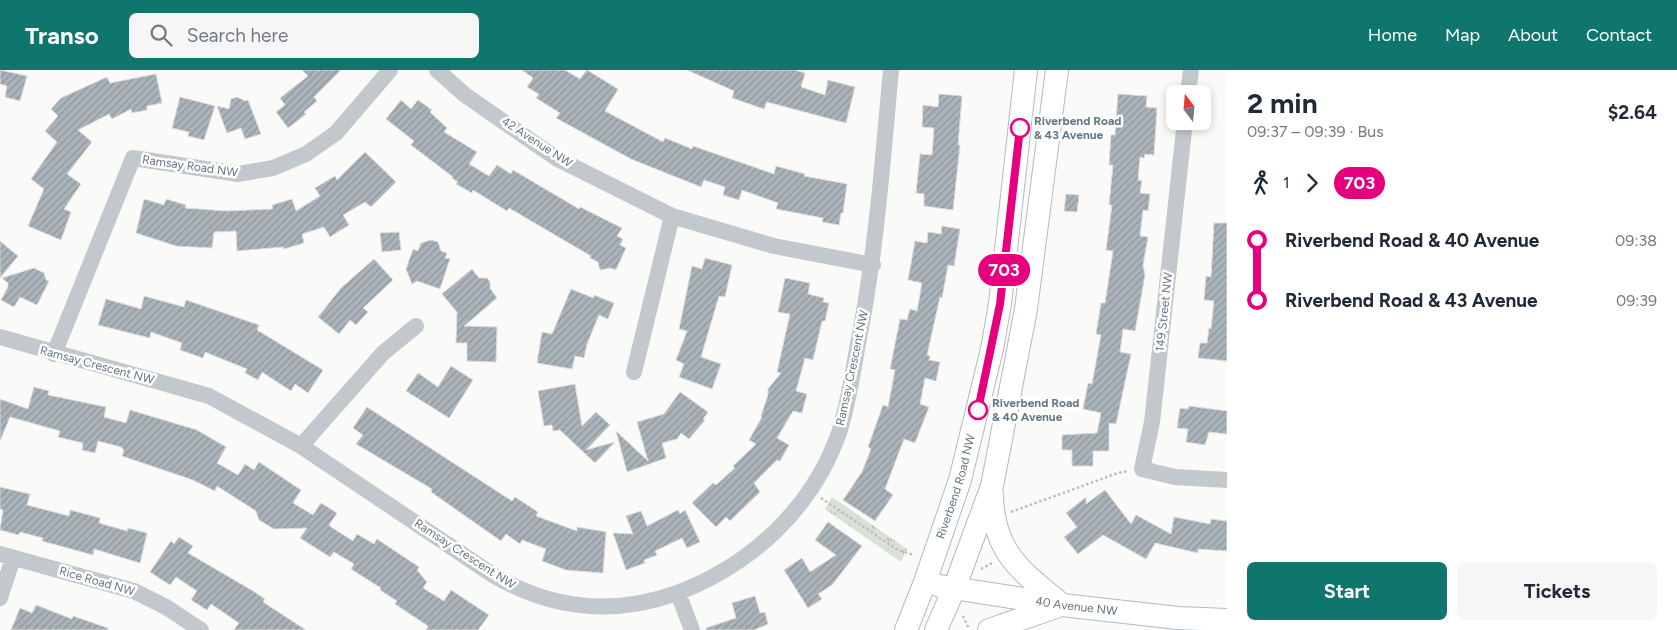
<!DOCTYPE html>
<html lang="en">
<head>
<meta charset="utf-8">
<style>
  :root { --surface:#fff; --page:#f6f6f7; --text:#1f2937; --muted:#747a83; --accent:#0f766e }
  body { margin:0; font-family:Figtree,sans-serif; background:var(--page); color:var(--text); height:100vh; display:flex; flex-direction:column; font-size:19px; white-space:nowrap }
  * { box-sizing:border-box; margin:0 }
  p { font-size:16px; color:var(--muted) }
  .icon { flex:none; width:28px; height:28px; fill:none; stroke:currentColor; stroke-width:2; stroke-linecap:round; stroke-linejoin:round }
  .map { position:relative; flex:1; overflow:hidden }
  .sheet { display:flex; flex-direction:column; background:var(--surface); width:450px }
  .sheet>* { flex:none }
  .badge { padding:0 10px; border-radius:16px; font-size:18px; line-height:32px }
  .needle { width:32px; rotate:344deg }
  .fabs { position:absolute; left:1166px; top:15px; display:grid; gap:10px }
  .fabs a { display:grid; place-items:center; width:45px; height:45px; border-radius:8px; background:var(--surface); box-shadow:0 2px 8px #0003; font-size:25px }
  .map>.badge { position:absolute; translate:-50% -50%; box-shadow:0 0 0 2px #fff }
  .legs { display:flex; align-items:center; gap:8px; height:55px; padding:0 20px; font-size:16px }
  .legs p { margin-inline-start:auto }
  .headline { display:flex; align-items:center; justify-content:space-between; height:85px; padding:0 20px }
  h1 { font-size:28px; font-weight:700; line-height:38px }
  .primary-button { display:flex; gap:10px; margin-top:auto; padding:10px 20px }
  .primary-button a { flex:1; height:58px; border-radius:8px; background:var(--accent); color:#fff; font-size:20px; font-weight:700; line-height:58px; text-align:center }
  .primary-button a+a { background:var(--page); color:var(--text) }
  ul { padding:0 20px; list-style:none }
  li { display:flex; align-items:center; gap:18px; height:60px; font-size:19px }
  li i { display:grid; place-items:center; width:8px; height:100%; margin:0 6px; background:currentColor }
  li i::after { content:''; width:12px; height:12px; margin:-6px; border:4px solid; border-radius:50%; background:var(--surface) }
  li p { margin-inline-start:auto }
  li:first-child i { background:linear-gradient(#0000 50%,currentColor 0) }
  li:last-child i { background:linear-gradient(currentColor 50%,#0000 0) }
  header { display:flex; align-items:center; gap:30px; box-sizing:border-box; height:70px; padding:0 25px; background:var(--accent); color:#fff }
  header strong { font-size:24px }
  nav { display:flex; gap:28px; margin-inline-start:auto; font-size:18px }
  .search { width:350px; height:45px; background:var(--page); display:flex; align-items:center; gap:12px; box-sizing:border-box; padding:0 18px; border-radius:8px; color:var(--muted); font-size:19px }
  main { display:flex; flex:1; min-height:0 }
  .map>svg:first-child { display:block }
  .grass { fill:url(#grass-tufts) }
  .building { fill:url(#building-hatch); stroke:#dcdcda }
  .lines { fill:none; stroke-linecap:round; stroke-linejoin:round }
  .secondary-casing { stroke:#b3babf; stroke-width:24 }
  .path { stroke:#bbbfc2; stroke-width:2.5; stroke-dasharray:2.5 2.5; stroke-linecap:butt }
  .street { stroke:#c3c8cc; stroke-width:16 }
  .secondary { stroke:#fff; stroke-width:22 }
  .line-1-casing { stroke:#fff; stroke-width:11 }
  .line-1 { stroke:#e6007e; stroke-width:8 }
  .stop-1-dot { fill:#fff; stroke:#e6007e; stroke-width:2.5 }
  .labels { text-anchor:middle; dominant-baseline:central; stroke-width:5; stroke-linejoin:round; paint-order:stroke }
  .stop-label { font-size:12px; font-weight:bold; fill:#657683; stroke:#fff; text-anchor:start }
  .street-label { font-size:12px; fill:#657683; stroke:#fff }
</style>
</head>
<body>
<header>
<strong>Transo</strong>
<div class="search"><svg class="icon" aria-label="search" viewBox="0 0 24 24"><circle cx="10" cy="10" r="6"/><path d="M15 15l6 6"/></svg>Search here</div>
<nav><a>Home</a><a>Map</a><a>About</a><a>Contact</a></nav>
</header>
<main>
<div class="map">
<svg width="1227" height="560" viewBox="0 0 1227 560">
  <defs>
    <pattern id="grass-tufts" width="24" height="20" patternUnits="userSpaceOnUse" patternTransform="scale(1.25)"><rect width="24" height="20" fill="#dadfd7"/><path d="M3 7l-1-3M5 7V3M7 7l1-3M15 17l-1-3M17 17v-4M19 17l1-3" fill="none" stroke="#b4b9b4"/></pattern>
    <pattern id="building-hatch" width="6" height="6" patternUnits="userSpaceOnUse" patternTransform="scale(1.25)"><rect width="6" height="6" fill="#aab3b9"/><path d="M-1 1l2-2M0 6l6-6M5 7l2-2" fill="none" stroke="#8e969c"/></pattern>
  </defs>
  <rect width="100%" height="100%" fill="#fafaf8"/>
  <path class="grass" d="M832,427L907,479L901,492L825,439Z"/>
  <path class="building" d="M0,0L27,6L20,31L5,27L7,16L0,14Z
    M302,0H341L314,27L317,31L304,42L306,44L288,58L276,42L285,35L280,28L308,6Z
    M522,0H565L580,9L587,0L618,19L605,41L663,72L665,68L692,79L693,76L774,104L776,96L805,104L804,106L847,114L843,143H841L839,155L822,152L823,148L776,139L778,133L742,120L739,130L723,125L725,117L704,110L701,117L631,89L556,48L560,43L536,28L539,24L527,17L533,8Z
    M687,0H795L805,3L801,17L825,25L828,10L855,17L846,53L767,32L764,39L732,28L734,21Z
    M156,4L162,33L147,36V40L132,43L131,39L112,49L109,44L78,60L92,72L67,104L81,114L64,139L71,142L61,170L28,156L44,119L31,109L57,72L45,61L58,46L51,39L61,28L107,7L110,13Z
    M939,24L962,26L958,75H960L953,140L924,136V124L916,123L920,84L932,85L934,58L922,57L923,35L938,37Z
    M1118,24L1147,26L1146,37L1157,38L1154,85L1145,84L1144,88L1140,87L1138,110L1142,111L1140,123L1150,124L1148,141L1143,140L1140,166L1148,167L1143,195L1145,205L1135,261L1123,259L1120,282L1131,284L1116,354L1109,353V381H1093V396H1072V380H1062V365L1097,363L1101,343L1083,339L1088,313L1092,314L1101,265L1096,264L1101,233H1105L1113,181L1106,180L1112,135H1109L1113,95H1109L1111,65H1115Z
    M180,27L215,36L204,70L188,66L189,62L172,58Z
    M237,27L245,31L248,30L261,64L245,69L241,58L227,63L217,36L229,39L231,29Z
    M401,30L411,39L418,30L432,40L430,42L447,58L444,62L477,82L469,94L489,106L497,95L511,104L513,100L579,139L580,137L622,158L617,166L623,169L620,175L626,178L616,200L610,198L600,200L598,192L590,188L591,186L509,138L507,141L473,120L472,123L456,114L458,112L452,108L453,107L411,75L414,71L386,49Z
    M365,82L396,112L371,137L365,132L343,145L349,155L330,167L324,157L302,164L304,173L284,179L283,177L237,181L236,161L214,162L212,178L176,176L136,163L144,129L164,135L166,129L186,135L185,138L226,141L273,139L272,135L292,129L296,141L320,126L315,118L335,106L337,110Z
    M1066,124L1079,125L1077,142L1064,141Z
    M1214,153H1227V291L1198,288L1200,273H1207L1209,258L1211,259L1214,231L1204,230L1206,206L1211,207Z
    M942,156L960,159L954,196L948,195L942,228L940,227L927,285L930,286L929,290L940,292L936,311L925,308L920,334L929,337L915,373L904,369L885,419L893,425L875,451L843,430L862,402L871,379L868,377L883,335L888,337L895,300L890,299L900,249L907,250L910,239L917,241L922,213L908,210L915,171L927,173L928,162L941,164Z
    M399,162L401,180L382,182L380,163Z
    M431,170L438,172L441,181L447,183L445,188L450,189L440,219L417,211L412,214L406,199L413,179L418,181L421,173Z
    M0,171L18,186L0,208Z
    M705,188L732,195L725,227L719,226L701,287L721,294L712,319L679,307L684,294L676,290L687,261L679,259L692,196L702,199Z
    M374,189L393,210L363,238L368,242L356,255L350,250L339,264L318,247L341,218Z
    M34,198L44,203L46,210L49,211L37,235L20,227L14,237L1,230L8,217V213L2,208Z
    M472,199L479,208H487L490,212V218L497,228L464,256L497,257L496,292L467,291V273H456L457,242L442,224Z
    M785,208L810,213L808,224L824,228L823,232L829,233L825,251H822L813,290L805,288L796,321L807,324L802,343L793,341L777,368L789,375L780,391L777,390L754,413L760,422L730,451L726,447L716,457L692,433L713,413L716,415L735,398L733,396L756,374L749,370L762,347L761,346L768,325V319L781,303L777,302L790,244L778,242Z
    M571,219L593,228L594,225L614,233L608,249L599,245L587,274L584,288L575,286L572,299L537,293L542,262L552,264Z
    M144,226L184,237L186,230L259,255L257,260L323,300L308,323L295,314L291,321L262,302L258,310L245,303L247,299L205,282L203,288L180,280L182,273L151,262L150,268L98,255L106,229L141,239Z
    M451,296L473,310L449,348L406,321L418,303L438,317Z
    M575,314L582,356L596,342L610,355L586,380L615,372L595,393L560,360L553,361L552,355L544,356L538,321Z
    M34,317L49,321L48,325L106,337L104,347L126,353L130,340L197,360L226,377L217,393L238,405L245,394L254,400L259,392L301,420L293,433L313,445L321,433L337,443L329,455L331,457L353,471L357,464L374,474L377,469L419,497L417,500L427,512L423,518L444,531L451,520L489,545L478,560H426L428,556L395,534L397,531L380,520L381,518L351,499L354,494L334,482L330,487L300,468L307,458L274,459L259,450L256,441L217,416L215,421L193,410L122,386L124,380L121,377L98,371L95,383L82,380L83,373L58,367L60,361L10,347L0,371V329L28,339Z
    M680,322L708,342L703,349L705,350L689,369L681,363L677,369L662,373L666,388L627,402L616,361L648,391L637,352L664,344Z
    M1189,336L1227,341V364L1209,362L1205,375L1186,372L1188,359L1177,358L1180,338L1188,339Z
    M367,337L512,431L515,427L538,442L536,446L577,461V457L606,462L603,503L566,500L542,491L546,479L522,470L520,474L506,464L501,471L431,422L432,419L356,374L363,365L353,358Z
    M0,417L30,424L27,435L69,446L70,440L100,448L99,453L127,461L128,458L147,463L140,493L94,479L93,485L42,471L43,468L20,462L19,465L0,460L3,440L0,439Z
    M1105,420L1131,454L1136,445L1171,464L1174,447L1210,454L1211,449L1227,451V481L1198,479V483L1155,473L1146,489L1103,465L1078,484L1064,467L1077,457L1066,443L1086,427V434Z
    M678,440L680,444L685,440L700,472L687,478L682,468L655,481L657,485L644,490L645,493L626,500L613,463L633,464L626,446L641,441L647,456Z
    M828,452L862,476L832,515L818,524L822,529L808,538L784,500L802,488L810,502L836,485L815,470Z
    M179,467L193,476L188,483L253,521L265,529L263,532L306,560H234L239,553L211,534L207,540L191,530L197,521L176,507L170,515L150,502L171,471L174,474Z
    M755,526L760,543L765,542L768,554L754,560H706V558L736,548L732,533Z
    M36,535L72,549L73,546L108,558V560H11L20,538L32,543Z"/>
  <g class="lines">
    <defs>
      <g id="secondary">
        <path d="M992,425C993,482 1021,501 1061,534"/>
        <path id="s1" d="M940,516L1062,535L1178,548L1227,550"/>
        <path id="s2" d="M906,560L925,512L960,410L992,279L1000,234L1026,0"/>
        <path d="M936,560L954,519L992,416L1026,239L1057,0"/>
        <path d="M989,560L1056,537"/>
      </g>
    </defs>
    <use href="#secondary" class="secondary-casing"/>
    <path class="path" d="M821,428L898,480L914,485
      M1011,442L1118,403L1128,401
      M981,499L992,493
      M963,546L969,559"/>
    <path class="street" d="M437,0L465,25L556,88L672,146L774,176L873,195
      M1188,24L1191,0
      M1185,51L1152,352L1142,399L1175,407L1227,410
      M0,267L209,326L301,376L493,505C551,539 613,546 677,523C751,495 812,439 839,363C850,329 854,292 861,258C877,172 883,86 891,0
      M54,284L133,88L238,104L273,98L306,84L336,63L390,0
      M634,302L672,146
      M301,376L383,283L416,256
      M0,484L134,521L166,537L201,560
      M678,523L692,560
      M0,528L13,488"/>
    <use href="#secondary" class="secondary"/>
  </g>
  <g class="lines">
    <defs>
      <path id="line-1" d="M978,340L1000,234L1020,58"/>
    </defs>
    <use href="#line-1" class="line-1-casing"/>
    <use href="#line-1" class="line-1"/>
  </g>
  <g class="stop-1-dot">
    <circle cx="1020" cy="58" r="9"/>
    <circle cx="978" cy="340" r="9"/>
  </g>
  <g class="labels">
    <g class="stop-label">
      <text x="1034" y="51">Riverbend Road<tspan x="1034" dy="14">&amp; 43 Avenue</tspan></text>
      <text x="992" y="333">Riverbend Road<tspan x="992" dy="14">&amp; 40 Avenue</tspan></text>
    </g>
    <g class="street-label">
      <text transform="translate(537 72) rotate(33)">42 Avenue NW</text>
      <text transform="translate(190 96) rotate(8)">Ramsay Road NW</text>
      <text transform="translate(1164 242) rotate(-84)">149 Street NW</text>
      <text transform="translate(97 295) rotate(15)">Ramsay Crescent NW</text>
      <text transform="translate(852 298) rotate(-78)">Ramsay Crescent NW</text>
      <text stroke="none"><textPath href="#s2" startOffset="152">Riverbend Road NW</textPath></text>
      <text transform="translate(465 484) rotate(33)">Ramsay Crescent NW</text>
      <text transform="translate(97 511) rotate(16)">Rice Road NW</text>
      <text stroke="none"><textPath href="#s1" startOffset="138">40 Avenue NW</textPath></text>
    </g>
  </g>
</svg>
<div class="fabs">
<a><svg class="needle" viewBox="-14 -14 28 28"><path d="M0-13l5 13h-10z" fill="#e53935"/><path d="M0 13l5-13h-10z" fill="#747a83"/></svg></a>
</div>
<b class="badge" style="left:1004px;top:200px;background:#e6007e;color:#fff">703</b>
</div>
<section class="sheet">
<div class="headline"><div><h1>2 min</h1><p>09:37 – 09:39 · Bus</p></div><b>$2.64</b></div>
<div class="legs"><svg class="icon" aria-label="walk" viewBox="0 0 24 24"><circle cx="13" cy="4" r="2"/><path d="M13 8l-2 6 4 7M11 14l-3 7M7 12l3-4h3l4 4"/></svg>1<svg class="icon" aria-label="forward" viewBox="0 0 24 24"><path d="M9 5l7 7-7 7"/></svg><b class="badge" style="background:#e6007e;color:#fff">703</b></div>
<ul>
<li><i style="color:#e6007e"></i><b>Riverbend Road &amp; 40 Avenue</b><p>09:38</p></li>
<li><i style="color:#e6007e"></i><b>Riverbend Road &amp; 43 Avenue</b><p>09:39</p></li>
</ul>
<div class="primary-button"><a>Start</a><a>Tickets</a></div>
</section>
</main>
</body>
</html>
